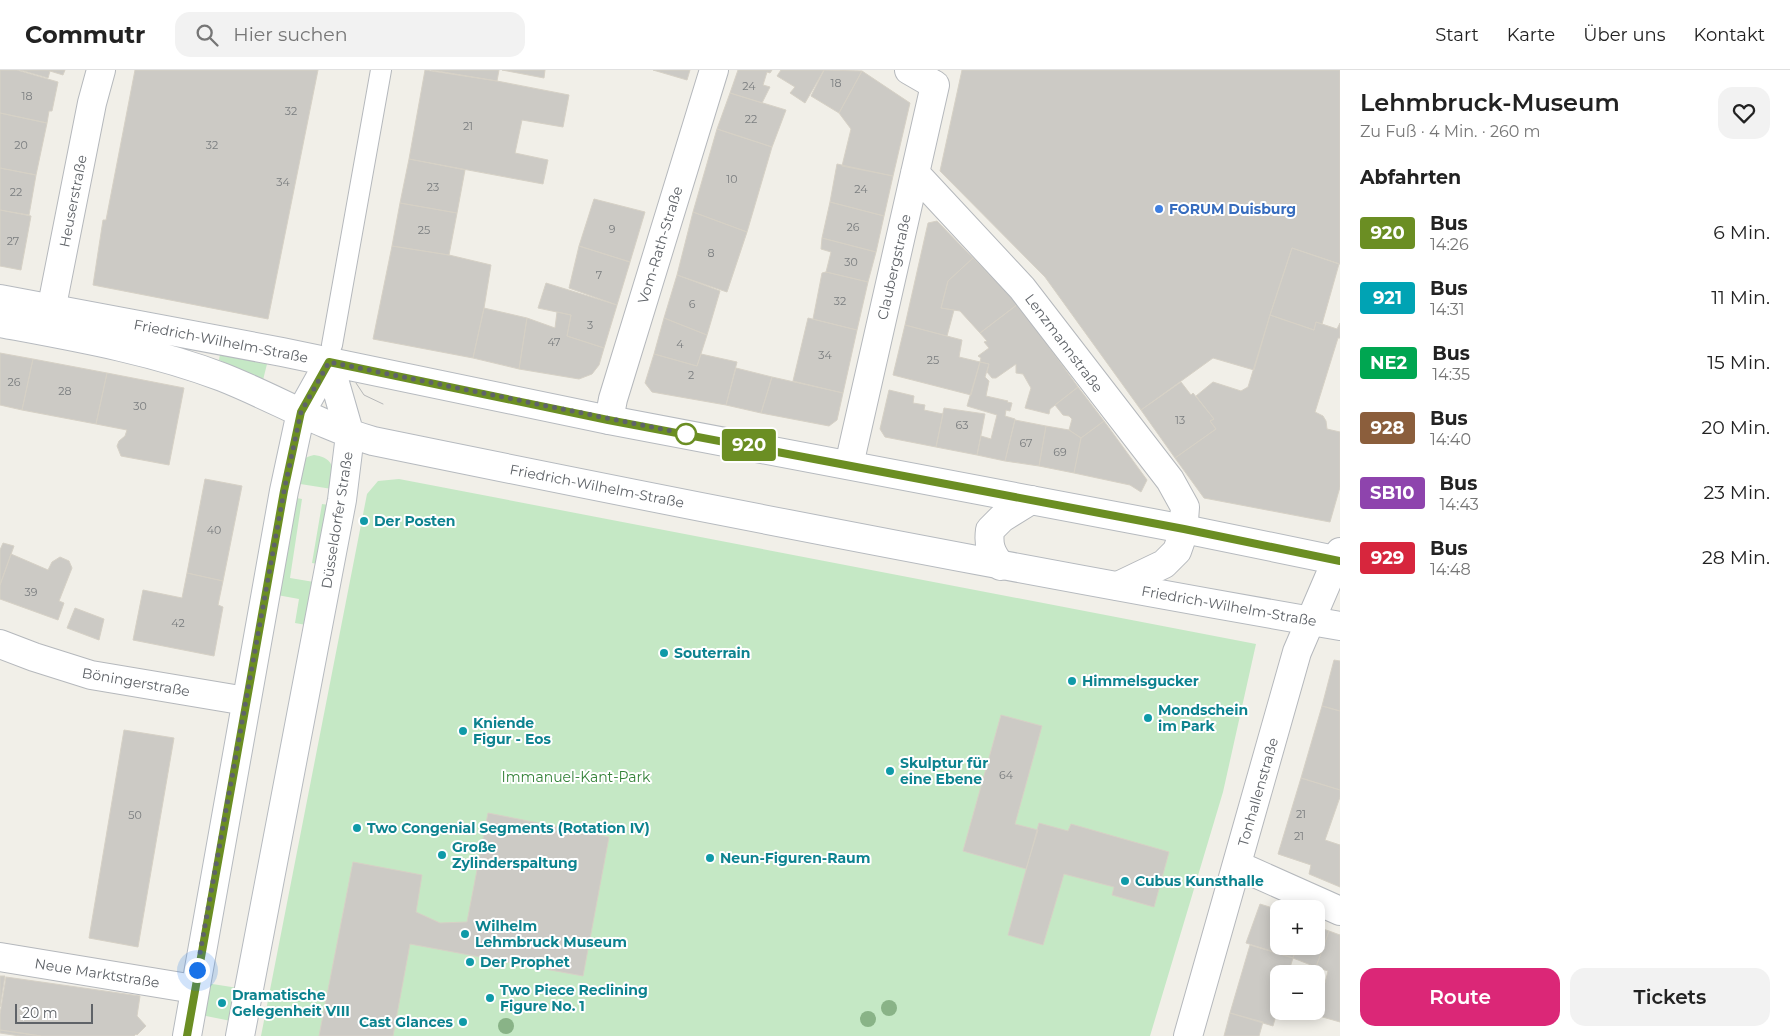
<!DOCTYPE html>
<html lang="de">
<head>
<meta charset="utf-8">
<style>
  :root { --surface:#fff; --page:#f2f2f2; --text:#222; --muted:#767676; --line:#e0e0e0; --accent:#db2777 }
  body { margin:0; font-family:Montserrat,sans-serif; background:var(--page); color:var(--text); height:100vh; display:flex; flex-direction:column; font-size:19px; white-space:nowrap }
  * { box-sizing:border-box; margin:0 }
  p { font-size:16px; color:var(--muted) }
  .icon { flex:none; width:28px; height:28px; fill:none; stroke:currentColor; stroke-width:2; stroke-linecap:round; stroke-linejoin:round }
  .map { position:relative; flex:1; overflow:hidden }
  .drawer { display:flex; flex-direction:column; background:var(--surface); width:450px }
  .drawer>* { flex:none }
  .badge { padding:0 10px; border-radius:4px; font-size:18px; line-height:32px }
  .buttons { position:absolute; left:1270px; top:830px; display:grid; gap:10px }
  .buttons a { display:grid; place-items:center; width:55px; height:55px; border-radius:10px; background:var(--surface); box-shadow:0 2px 12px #0003; font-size:25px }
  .scale { position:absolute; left:15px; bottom:12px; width:78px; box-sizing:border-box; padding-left:5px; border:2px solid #5f6368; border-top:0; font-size:14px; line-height:18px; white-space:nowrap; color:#5f6368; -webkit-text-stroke:4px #fff; paint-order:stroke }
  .you { position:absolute; width:25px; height:25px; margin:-12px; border:4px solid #fff; border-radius:50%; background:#1a73e8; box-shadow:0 0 0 8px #1a73e833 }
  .map>.badge { position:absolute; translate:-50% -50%; box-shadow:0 0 0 2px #fff }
  h2 { padding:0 20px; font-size:19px; line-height:45px }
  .round { display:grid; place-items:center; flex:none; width:52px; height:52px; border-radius:15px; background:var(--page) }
  .summary { display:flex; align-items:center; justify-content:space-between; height:85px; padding:0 20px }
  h1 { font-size:24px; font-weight:600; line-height:38px }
  .button { display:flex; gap:10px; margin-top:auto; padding:10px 20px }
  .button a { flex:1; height:58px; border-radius:15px; background:var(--accent); color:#fff; font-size:20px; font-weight:600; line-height:58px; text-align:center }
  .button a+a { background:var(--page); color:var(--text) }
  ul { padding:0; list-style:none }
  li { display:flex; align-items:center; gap:15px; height:65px; padding:0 20px }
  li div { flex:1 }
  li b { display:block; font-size:19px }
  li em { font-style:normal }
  li .badge { min-width:55px; font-weight:700; text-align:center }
  header { display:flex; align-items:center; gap:30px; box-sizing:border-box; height:70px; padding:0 25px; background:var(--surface); border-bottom:1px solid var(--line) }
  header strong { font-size:24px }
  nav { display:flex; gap:28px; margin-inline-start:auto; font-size:18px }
  .search { width:350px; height:45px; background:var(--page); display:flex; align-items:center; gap:12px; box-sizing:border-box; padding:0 18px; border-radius:15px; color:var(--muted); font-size:19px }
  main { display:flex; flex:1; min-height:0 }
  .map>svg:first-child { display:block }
  .green { fill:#c5e8c5 }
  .building { fill:#cccac5; stroke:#d6d1c6 }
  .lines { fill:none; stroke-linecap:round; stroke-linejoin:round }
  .pedestrian-casing { stroke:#b5b8bc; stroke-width:22 }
  .minor-casing { stroke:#b5b8bc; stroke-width:30 }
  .secondary-casing { stroke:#b6babf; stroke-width:30 }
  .pedestrian { stroke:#fff; stroke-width:20 }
  .minor { stroke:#fff; stroke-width:28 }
  .secondary { stroke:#fff; stroke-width:28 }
  .tram { stroke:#b6b7b8; stroke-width:1 }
  .tree { fill:#89b387 }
  .line-casing { stroke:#fff; stroke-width:11 }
  .line { stroke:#6b8e23; stroke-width:8 }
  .walk { stroke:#5f6368; stroke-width:5; stroke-dasharray:0 9 }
  .shop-dot { fill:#3f7fe0; stroke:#fff; stroke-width:2 }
  .stop-dot { fill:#fff; stroke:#6b8e23; stroke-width:2.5 }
  .culture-dot { fill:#0f9aa8; stroke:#fff; stroke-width:2 }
  .labels { text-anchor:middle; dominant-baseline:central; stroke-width:4; stroke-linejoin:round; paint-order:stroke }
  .number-label { font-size:11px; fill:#7a7d7f }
  .street-label { font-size:14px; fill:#5f6368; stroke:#fff }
  .shop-label { font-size:14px; font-weight:bold; fill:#366cbe; stroke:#fff; text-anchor:start }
  .culture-label { font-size:14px; font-weight:bold; fill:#0d838f; stroke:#fff; text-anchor:start }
  .park-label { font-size:14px; fill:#348238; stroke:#fff }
</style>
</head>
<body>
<header>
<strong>Commutr</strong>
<div class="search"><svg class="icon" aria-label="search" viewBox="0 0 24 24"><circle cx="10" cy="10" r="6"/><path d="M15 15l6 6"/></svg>Hier suchen</div>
<nav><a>Start</a><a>Karte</a><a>Über uns</a><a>Kontakt</a></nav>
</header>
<main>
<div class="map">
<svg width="1340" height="966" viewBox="0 0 1340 966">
  <rect width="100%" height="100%" fill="#f1efe8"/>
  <path class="green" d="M220,284L267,294L263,310L219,290Z
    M314,385C336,388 334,401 332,419L294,413C299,398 298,388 314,385Z
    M399,409L1256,574L1223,722L1150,966H261L367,424L378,411Z
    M291,427L302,429L290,508L314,512L306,555L295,553L299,529L277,525Z
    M322,434L329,435L318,494L312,493Z
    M206,913L238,918L231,951L201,945Z"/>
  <path class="building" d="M0,0H17L58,12L52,41H49L47,53L0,43Z
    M20,0H65L63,5L50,1L48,8Z
    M135,0H318L268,249L93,215L103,150H106Z
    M425,0L497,11L569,25L563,57L522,50L515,83L548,90L543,114L409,89Z
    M431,0H499L497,11Z
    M502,0H545L544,8Z
    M653,0H690L687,10Z
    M738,0H772L770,3L767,2L763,15L770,17L762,33L730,23Z
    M781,0H824L805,33L790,23L795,17L777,6Z
    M824,0L862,1L839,43L811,26Z
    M962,0H1340V194L1292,178L1270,245L1254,300L1213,288L1141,340L1045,207L940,101Z
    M862,1L910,33L893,106L842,96L851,59L839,43Z
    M730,23L786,40L772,77L717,59Z
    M0,43L47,53L36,105L0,98Z
    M717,59L772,77L747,162L693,142Z
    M409,89L465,100L457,143L400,133Z
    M837,94L893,106L884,146L830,132Z
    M0,98L36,105L29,145L0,140Z
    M594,129L645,142L630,192L579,176Z
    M830,132L884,146L876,182L822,168Z
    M400,133L457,143L449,185L392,176Z
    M0,140L31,146L21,200L0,196Z
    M693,142L747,162L727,222L677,205Z
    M937,151L973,188L948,211L941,238L954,240L947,266L905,255L928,153Z
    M822,168L876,182L868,212L826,202L831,182L821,179Z
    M392,176L449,185L491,195L484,238L473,288L373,269Z
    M579,176L630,192L617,235L569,218Z
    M1292,178L1339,194L1322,254L1316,252L1314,260L1270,245Z
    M973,188L1018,234L980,263L960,241L941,238L948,211Z
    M826,202L868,212L857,260L813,249L822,203Z
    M677,205L720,221L707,265L664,248Z
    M546,213L617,235L604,278L567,266L571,245L538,238Z
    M1018,234L1078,317L1050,339L1049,344L1025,338L1031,318L1023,304L1016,303V294L996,308H992L987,302L989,294L980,292L981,288L978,286L989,278L984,272L987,271L980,263Z
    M484,238L527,248L519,299L473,288Z
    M557,242L571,245L567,266L604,278L599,295L592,304L579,309L519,299L527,248L555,258Z
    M1270,245L1314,260L1316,252L1337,259L1340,253V268H1338L1315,342L1323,346L1326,351L1327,359L1340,362V417L1330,452L1204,428L1175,388L1216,359L1210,351L1214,349L1196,326L1213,312L1241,321L1248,317Z
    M664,248L707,265L697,296L654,284Z
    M808,248L857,260L843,323L793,311Z
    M905,255L962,270L959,287L980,292L971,325L893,305Z
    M0,283L33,289L22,340L0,335Z
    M654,284L697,296L701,284L737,292L726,335L652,322L645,313Z
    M33,289L107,303L96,354L22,340Z
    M980,292L989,294L985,307L989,311L986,326L1008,331L1007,332L1012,333L1010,341L1006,340L1005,346L1015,349L1005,391L977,385L981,366L991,369L997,345L967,336Z
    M736,298L772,307L761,343L726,335Z
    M107,303L184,318L169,395L121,386L117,376L119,371L125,366L127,360L96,354Z
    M772,307L843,323L837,350L829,356L761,343Z
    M1181,312L1191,325L1193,323L1214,349L1210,351L1216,359L1175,388L1141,340Z
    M1078,317L1104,351L1081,368L1069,360L1072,349L1069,346L1063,345L1055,335Z
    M889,320L914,326L913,333L925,335L924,340L943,344L936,377L885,367L880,359Z
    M944,338L985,344L977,385L936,377Z
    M1015,350L1046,356L1039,396L1005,391Z
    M1104,351L1147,410L1141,422L1130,415L1074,403L1081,368Z
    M1046,356L1069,360L1081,368L1074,403L1039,396Z
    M205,409L242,416L223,511L187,503Z
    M3,473L14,476L0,515V480Z
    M11,484L48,500L52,492L60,487L69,491L72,498L59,531L64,533L58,550L0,529V515Z
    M187,503L223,511L218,535L223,537L214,586L133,570L143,520L182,528Z
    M75,538L104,549L99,570L67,558Z
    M1334,590L1340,591V641L1322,636Z
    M1322,636L1340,641V720L1301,708Z
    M1001,645L1042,656L1015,754L1038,760L1026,799L963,781Z
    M124,660L174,668L138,877L89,868Z
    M1301,708L1340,720V727L1325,770L1340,775V817L1309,804L1311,795L1278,784Z
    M488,743L609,767L583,906L410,874L393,966H319L353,792L422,805L416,842L440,853L467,852Z
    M1039,753L1068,761L1071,754L1169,782L1154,837L1112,825L1114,817L1064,804L1043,875L1008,865Z
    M1260,834L1279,840V876H1297L1293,888L1246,873Z
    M1316,853L1324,856L1323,859L1329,861L1316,897L1293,888L1297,876H1316Z
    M1329,861L1340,865V952L1312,944L1313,941H1316V924L1318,914L1325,913L1328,901L1316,897Z
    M1250,875L1293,888L1288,904H1279V935L1273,956L1230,943Z
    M0,906H5L0,937Z
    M6,907L140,926L137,946L146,956L137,965L136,964L134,966H41L0,960V944Z
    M1230,943L1263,952L1259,966H1224Z
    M0,960L41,966H20L0,963Z"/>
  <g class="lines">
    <defs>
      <path id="pedestrian" d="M332,275L381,0"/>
      <path id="minor" d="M915,103L1022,218L1170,410L1185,437L1183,464L1177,481L1164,494L1118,516
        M47,261L92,33L101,0
        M609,350L613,329L714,0
        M849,395L935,15L909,0
        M1001,496C991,483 988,476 990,460L1002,448L1031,430
        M0,574L34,587L91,605L246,631
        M1237,795L1340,841
        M0,887L194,919
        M1188,966L1297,582L1340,482"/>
      <path id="secondary" d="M0,229L282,282L609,350L1184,459L1340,491
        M0,253C75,267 151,280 222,307C273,327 321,356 373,371C695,437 1017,500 1340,556
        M187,966L284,421L301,342L329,292
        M240,966L342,430L350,365L329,292"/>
    </defs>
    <use href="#pedestrian" class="pedestrian-casing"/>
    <use href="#minor" class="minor-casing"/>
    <use href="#secondary" class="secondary-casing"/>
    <use href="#pedestrian" class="pedestrian"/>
    <use href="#minor" class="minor"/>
    <use href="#secondary" class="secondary"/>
    <path class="tram" d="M356,313L364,325L383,334"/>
  </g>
  <g class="tree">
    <circle cx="889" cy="938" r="8"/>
    <circle cx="868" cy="949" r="8"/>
    <circle cx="506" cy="956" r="8"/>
  </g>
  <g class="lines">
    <defs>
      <path id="line" d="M187,966L284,421L301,342L329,292L608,350L1184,459L1340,491"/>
    </defs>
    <use href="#line" class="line-casing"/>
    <use href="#line" class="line"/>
    <path class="walk" d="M197,900L284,421L301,342L329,292L686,364"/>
  </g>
  <circle class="shop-dot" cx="1159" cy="139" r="5"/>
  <circle class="stop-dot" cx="686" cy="364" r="10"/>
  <g class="culture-dot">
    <circle cx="364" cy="451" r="5"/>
    <circle cx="664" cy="583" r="5"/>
    <circle cx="1072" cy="611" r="5"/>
    <circle cx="1148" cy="648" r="5"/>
    <circle cx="463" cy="661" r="5"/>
    <circle cx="890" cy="701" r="5"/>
    <circle cx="357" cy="758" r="5"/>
    <circle cx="442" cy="785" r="5"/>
    <circle cx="710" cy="788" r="5"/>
    <circle cx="1125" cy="811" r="5"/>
    <circle cx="465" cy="864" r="5"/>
    <circle cx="470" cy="892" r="5"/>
    <circle cx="490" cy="928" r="5"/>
    <circle cx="222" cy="933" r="5"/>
    <circle cx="463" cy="952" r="5"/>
  </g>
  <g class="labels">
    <g class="number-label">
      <text x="836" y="13">18</text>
      <text x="749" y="16">24</text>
      <text x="27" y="26">18</text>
      <text x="291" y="41">32</text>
      <text x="751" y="49">22</text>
      <text x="468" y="56">21</text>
      <text x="21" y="75">20</text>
      <text x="212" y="75">32</text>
      <text x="732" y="109">10</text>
      <text x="283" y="112">34</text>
      <text x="433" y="117">23</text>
      <text x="861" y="119">24</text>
      <text x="16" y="122">22</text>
      <text x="853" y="157">26</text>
      <text x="612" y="159">9</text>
      <text x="424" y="160">25</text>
      <text x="13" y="171">27</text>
      <text x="711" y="183">8</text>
      <text x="851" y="192">30</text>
      <text x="599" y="205">7</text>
      <text x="840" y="231">32</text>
      <text x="692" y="234">6</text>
      <text x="590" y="255">3</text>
      <text x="554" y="272">47</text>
      <text x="680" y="274">4</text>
      <text x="825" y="285">34</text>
      <text x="933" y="290">25</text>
      <text x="691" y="305">2</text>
      <text x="14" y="312">26</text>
      <text x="65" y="321">28</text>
      <text x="140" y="336">30</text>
      <text x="1180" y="350">13</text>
      <text x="962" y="355">63</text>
      <text x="1026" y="373">67</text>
      <text x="1060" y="382">69</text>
      <text x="214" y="460">40</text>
      <text x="31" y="522">39</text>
      <text x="178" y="553">42</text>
      <text x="1006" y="705">64</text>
      <text x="1301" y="744">21</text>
      <text x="135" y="745">50</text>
      <text x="1299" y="766">21</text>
    </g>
    <g class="street-label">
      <text transform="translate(73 131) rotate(-79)">Heuserstraße</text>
      <text transform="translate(660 175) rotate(-73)">Vom-Rath-Straße</text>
      <text transform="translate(894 197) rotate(-77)">Claubergstraße</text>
      <text transform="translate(221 271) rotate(11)">Friedrich-Wilhelm-Straße</text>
      <text transform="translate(1064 273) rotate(53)">Lenzmannstraße</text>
      <text transform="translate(597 416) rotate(11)">Friedrich-Wilhelm-Straße</text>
      <text transform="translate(337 450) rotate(-81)">Düsseldorfer Straße</text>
      <text transform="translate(1229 536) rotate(10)">Friedrich-Wilhelm-Straße</text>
      <text transform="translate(136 612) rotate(10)">Böningerstraße</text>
      <text transform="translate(1258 722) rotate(-74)">Tonhallenstraße</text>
      <text transform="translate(97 903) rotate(9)">Neue Marktstraße</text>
    </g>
    <g class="shop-label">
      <text x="1169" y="139">FORUM Duisburg</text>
    </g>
    <g class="culture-label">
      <text x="374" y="451">Der Posten</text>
      <text x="674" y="583">Souterrain</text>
      <text x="1082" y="611">Himmelsgucker</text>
      <text x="1158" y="640">Mondschein<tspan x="1158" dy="16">im Park</tspan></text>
      <text x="473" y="653">Kniende<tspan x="473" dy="16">Figur - Eos</tspan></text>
      <text x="900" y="693">Skulptur für<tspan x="900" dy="16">eine Ebene</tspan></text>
      <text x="367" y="758">Two Congenial Segments (Rotation IV)</text>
      <text x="452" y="777">Große<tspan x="452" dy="16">Zylinderspaltung</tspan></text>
      <text x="720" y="788">Neun-Figuren-Raum</text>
      <text x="1135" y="811">Cubus Kunsthalle</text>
      <text x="475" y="856">Wilhelm<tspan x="475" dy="16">Lehmbruck Museum</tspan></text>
      <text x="480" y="892">Der Prophet</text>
      <text x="500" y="920">Two Piece Reclining<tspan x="500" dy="16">Figure No. 1</tspan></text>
      <text x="232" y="925">Dramatische<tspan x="232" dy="16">Gelegenheit VIII</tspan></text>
      <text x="453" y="952" text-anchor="end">Cast Glances</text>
    </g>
    <g class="park-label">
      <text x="576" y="707">Immanuel-Kant-Park</text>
    </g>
  </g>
</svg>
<div class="buttons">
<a>+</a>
<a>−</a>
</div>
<div class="scale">20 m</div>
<div class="you" style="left:197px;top:900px"></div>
<b class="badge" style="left:749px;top:375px;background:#6b8e23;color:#fff">920</b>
</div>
<section class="drawer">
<div class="summary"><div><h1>Lehmbruck-Museum</h1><p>Zu Fuß · 4 Min. · 260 m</p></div><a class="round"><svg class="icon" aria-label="heart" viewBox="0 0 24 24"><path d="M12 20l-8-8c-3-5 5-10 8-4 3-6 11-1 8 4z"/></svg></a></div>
<h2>Abfahrten</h2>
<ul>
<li><span class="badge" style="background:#6b8e23;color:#fff">920</span><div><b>Bus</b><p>14:26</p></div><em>6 Min.</em></li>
<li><span class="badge" style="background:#00a3b4;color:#fff">921</span><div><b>Bus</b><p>14:31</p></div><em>11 Min.</em></li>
<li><span class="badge" style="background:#00a651;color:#fff">NE2</span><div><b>Bus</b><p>14:35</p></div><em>15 Min.</em></li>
<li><span class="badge" style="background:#8b5e3c;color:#fff">928</span><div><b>Bus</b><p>14:40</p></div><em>20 Min.</em></li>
<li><span class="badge" style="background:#8e44ad;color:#fff">SB10</span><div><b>Bus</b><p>14:43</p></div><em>23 Min.</em></li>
<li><span class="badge" style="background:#d7263d;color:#fff">929</span><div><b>Bus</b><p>14:48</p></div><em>28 Min.</em></li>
</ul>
<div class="button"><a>Route</a><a>Tickets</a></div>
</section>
</main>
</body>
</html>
